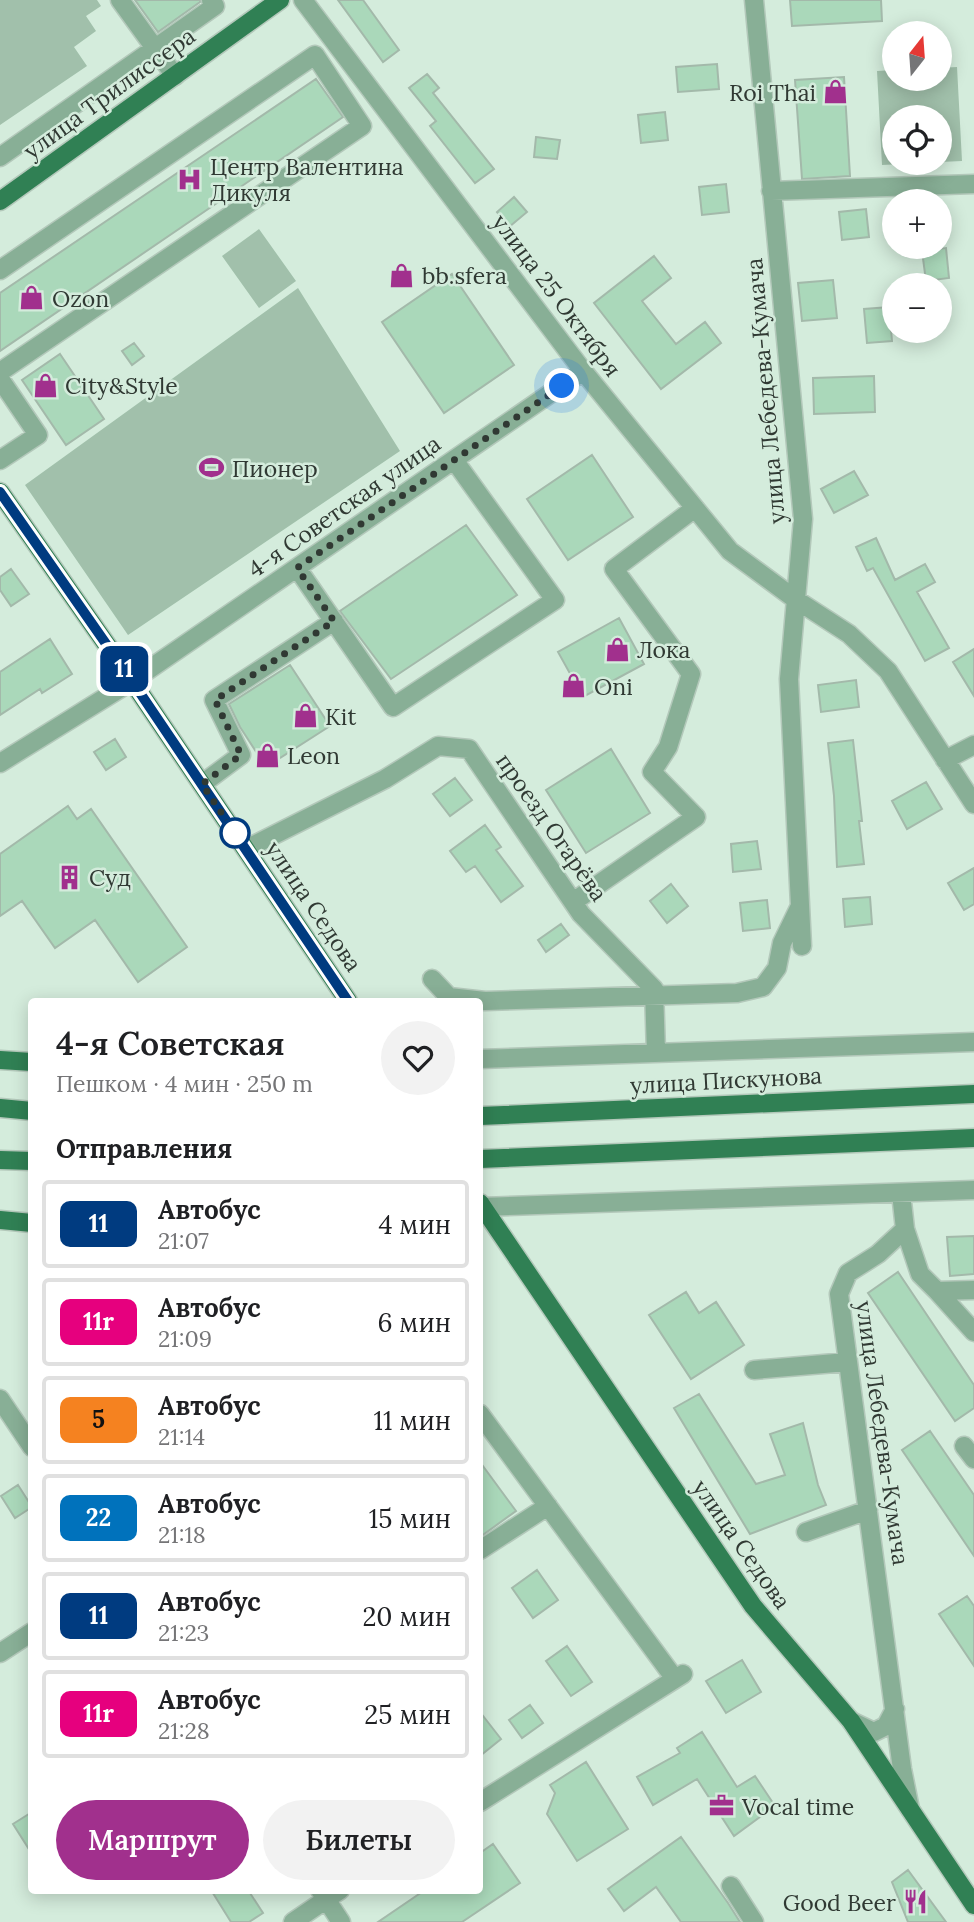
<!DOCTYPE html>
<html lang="ru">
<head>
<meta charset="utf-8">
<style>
  :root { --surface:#fff; --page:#f2f2f2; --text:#202124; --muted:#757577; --line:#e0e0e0; --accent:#a1308d }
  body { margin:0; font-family:Lora,serif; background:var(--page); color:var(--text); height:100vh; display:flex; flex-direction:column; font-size:26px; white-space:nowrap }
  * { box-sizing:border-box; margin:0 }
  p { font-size:23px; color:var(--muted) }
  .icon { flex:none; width:38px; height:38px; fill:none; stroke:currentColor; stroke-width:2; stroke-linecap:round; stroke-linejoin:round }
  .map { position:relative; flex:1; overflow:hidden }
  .sheet { position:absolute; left:28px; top:998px; width:455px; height:896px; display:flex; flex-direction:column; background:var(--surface); border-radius:7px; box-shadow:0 4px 18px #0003 }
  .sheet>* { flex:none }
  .badge { padding:0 14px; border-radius:10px; font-size:24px; line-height:46px }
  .needle { width:46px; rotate:17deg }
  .fabs { position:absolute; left:882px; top:21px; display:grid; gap:14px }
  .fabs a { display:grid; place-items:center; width:70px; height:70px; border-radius:50%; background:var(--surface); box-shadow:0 4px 18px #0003; font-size:35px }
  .you { position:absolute; width:35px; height:35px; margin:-18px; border:5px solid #fff; border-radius:50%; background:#1a73e8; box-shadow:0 0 0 10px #1a73e833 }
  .map>.badge { position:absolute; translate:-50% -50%; box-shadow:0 0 0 4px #fff }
  h2 { padding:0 28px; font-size:26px; line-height:63px }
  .round { display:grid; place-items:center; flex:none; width:74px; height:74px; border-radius:37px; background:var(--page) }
  .headline { display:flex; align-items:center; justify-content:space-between; height:119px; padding:0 28px }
  h1 { font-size:33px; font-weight:600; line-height:52px }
  .primary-button { display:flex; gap:14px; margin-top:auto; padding:14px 28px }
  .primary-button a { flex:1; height:80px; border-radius:42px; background:var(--accent); color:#fff; font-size:28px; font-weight:600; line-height:80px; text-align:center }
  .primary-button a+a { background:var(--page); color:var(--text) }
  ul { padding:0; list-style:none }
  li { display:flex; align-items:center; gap:21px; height:88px; margin:0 14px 10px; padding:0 14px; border:4px solid var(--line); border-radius:7px }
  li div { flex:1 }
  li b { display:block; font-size:26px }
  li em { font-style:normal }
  li .badge { min-width:77px; font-weight:700; text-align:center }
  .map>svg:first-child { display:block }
  .green { fill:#a1c0ab }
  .building { fill:#aad8ba; stroke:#a3b9aa; stroke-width:2 }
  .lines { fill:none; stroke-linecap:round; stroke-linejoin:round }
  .minor-casing { stroke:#b3c8ba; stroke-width:21 }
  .major-casing { stroke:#b3c8ba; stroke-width:21 }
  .minor { stroke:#88af96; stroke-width:18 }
  .major { stroke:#308054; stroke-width:18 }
  .line-casing { stroke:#fff; stroke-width:16 }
  .line { stroke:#003b80; stroke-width:10 }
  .walk { stroke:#303933; stroke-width:7; stroke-dasharray:0 12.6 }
  .stop-dot { fill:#fff; stroke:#003b80; stroke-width:3.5 }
  .labels { text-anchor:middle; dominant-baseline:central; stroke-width:5; stroke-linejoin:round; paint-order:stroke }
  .poi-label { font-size:23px; fill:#303933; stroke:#d4ecdc; text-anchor:start }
  .street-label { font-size:23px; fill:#303933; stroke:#d4ecdc }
</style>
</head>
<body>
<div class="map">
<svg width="974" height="1922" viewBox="0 0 974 1922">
  <rect width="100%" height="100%" fill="#d4ecdc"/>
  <path class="green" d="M0,0H97L101,6L86,16L96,31L74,47L87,66L0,125Z
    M957,67L962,161L940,162V117H894V163H923L882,165L877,71L894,70V79H940V68Z
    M259,229L296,281L259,308L222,256Z
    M298,288L400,451L128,635L25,485Z"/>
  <path class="building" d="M135,0H200V2L158,32Z
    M338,0H363L399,50L383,62Z
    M790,0H881L882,21L792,26Z
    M717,64L719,89L678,92L676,67Z
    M427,74L439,88L433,93L494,169L475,183L430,126L436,121L409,88Z
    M844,77L850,176L802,179L795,80Z
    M316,79L343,117L0,351V293Z
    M665,112L668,140L641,143L638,115Z
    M536,137L560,140L557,159L534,157Z
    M726,184L729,212L702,215L699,187Z
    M514,197L527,212L509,227L497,212Z
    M866,209L869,237L842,240L839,212Z
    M946,248L949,278L926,281L922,251Z
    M654,256L671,278L642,301L676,344L705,322L721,343L661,389L594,303Z
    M452,274L514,365L444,413L382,322Z
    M833,280L837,318L802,321L798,283Z
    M889,307L892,341L867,343L864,309Z
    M134,343L144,356L132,365L122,351Z
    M60,354L104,419L66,445L22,380Z
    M874,376L875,412L814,414L813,378Z
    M592,455L633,517L568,560L527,499Z
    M854,471L868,495L834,513L821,489Z
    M466,525L517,595L391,679L340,611Z
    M876,538L895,580L925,564L935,582L917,592L949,648L925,661L873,568L867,571L856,547Z
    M11,569L29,594L11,606L0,590V577Z
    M619,618L644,664L583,697L558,652Z
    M50,639L72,674L42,693L40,689L0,715V672Z
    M974,649V696L953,662Z
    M290,665L330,726L266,767L240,727L229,704Z
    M856,680L859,707L821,712L818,685Z
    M115,739L126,757L106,770L94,752Z
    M853,740L862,821H859L864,864L837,867L834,796L828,743Z
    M611,749L650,813L586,853L546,790Z
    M455,778L472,800L450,816L433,794Z
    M926,782L942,809L907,829L892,801Z
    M68,806L77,819L91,809L187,947L138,982L95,920L55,948L22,901L0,916V854Z
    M485,825L501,847L496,850L523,886L501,902L475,866L466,872L450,851Z
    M757,841L761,869L733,872L731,844Z
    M974,868V904L964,910L948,883Z
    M671,884L688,906L667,923L650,901Z
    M870,897L872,924L845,927L843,899Z
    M767,900L770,928L743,931L740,903Z
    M561,924L569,935L546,952L538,940Z
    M974,1236V1274L950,1276L947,1237Z
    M898,1272L974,1385V1408L955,1421L868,1293Z
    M686,1292L699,1313L716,1302L744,1345L691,1379L649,1315Z
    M699,1394L756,1484L785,1475L770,1434L803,1423L818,1485L826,1505L750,1534L674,1408Z
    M930,1431L974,1495V1556L902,1450Z
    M480,1462L516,1511L480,1537Z
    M18,1485L32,1507L15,1518L1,1496Z
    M537,1570L558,1600L533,1618L512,1588Z
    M967,1596L974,1606V1666L939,1614Z
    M567,1646L592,1682L571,1696L546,1661Z
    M742,1660L761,1692L726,1713L706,1681Z
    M530,1705L543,1723L522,1738L509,1720Z
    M480,1712L501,1739L480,1756Z
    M702,1732L737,1787L755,1776L775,1806L734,1836L697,1779L653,1805L637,1777L680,1753L677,1748Z
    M586,1762L628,1829L577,1861L547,1814L555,1793L550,1785Z
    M32,1812V1854L13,1824Z
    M681,1837L728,1903L740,1922H681L656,1887L624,1911L608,1889Z
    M493,1844L520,1883L462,1922H378L425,1890H480V1853Z
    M908,1870L946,1922H908L892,1882Z
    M211,1890H248L263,1913L249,1922H231Z"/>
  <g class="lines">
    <defs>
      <path id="minor" d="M120,0L175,76
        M303,0L583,371L730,551L795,599L849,634L888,671L974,804
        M754,0L803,519L789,679L802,946
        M0,157L215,6L211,0
        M771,191L974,184
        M0,270L315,55L362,126L0,372
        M0,379L38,435L0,460
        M297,568L393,707L555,600L454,460
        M945,760L974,745
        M0,763L132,681L583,371
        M202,784L241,755L214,700L334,621
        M246,849L385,779L438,746L469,749L581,914L654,989L656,1053
        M573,902L696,817L652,772L668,747L691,674L614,569L695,508
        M432,979L449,997L485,1001L737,993L763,987L777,968L782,943L800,906
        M480,1059L974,1042
        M901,1193L905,1229L920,1274L937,1291L974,1290
        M482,1207L974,1190
        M905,1229L878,1254L848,1273L839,1294L902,1769L910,1809
        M937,1291L974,1332
        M754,1370L847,1362
        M0,1399L32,1447
        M480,1414L675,1679
        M964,1446L974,1459
        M806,1532L868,1510
        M480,1550L548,1506
        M0,1653L32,1632
        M851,1721L874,1732L886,1726L895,1709
        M480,1802L683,1674
        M731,1886L754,1922
        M320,1890L341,1922
        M293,1922L340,1890"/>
      <path id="major" d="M0,201L280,0
        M0,492L132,681L348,1001
        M0,1060L32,1062
        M0,1108L32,1111
        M480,1116L974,1094
        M480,1159L974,1138
        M0,1160L32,1161
        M480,1203L753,1606L851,1721L974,1905
        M0,1220L32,1223"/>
    </defs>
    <use href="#minor" class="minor-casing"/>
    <use href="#major" class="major-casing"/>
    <use href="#minor" class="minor"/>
    <use href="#major" class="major"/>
  </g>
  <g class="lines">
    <defs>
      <path id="line" d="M0,492L132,681L348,1001"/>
    </defs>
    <use href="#line" class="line-casing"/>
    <use href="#line" class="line"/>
    <path class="walk" d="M235,833L202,784L241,755L215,700L334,621L297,568L562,386"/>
  </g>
  <defs>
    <symbol id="shop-bare" viewBox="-9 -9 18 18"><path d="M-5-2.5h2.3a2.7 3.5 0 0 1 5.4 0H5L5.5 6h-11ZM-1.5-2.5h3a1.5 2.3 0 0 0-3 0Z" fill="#a1308d" stroke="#d4ecdc" stroke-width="2.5" paint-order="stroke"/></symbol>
    <symbol id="hospital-bare" viewBox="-9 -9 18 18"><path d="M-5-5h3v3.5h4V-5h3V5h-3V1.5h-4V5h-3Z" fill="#a1308d" stroke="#d4ecdc" stroke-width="2.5" paint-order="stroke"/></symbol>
    <symbol id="stadium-bare" viewBox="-9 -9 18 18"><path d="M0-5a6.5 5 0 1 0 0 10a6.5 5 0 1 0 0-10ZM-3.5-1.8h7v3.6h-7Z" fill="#a1308d" stroke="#d4ecdc" stroke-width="2.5" paint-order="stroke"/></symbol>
    <symbol id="building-bare" viewBox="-9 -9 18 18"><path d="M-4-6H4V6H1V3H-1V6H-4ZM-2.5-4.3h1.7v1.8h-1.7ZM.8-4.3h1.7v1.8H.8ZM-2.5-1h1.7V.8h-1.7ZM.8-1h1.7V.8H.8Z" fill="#a1308d" stroke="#d4ecdc" stroke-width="2.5" paint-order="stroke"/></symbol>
    <symbol id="office-bare" viewBox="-9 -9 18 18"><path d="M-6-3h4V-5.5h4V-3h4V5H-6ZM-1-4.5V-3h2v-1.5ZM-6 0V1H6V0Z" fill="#a1308d" stroke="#d4ecdc" stroke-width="2.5" paint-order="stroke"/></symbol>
    <symbol id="restaurant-bare" viewBox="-9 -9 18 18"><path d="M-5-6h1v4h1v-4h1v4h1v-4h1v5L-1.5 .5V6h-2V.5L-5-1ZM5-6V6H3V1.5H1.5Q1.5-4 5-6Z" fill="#a1308d" stroke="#d4ecdc" stroke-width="2.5" paint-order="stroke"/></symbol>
  </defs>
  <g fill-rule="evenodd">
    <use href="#shop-bare" x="818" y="74" width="35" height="35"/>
    <use href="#hospital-bare" x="172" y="162" width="35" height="35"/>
    <use href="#shop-bare" x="384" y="258" width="35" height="35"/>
    <use href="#shop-bare" x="14" y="280" width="35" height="35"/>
    <use href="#shop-bare" x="28" y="368" width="35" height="35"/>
    <use href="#stadium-bare" x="194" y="450" width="35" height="35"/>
    <use href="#shop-bare" x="600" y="632" width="35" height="35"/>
    <use href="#shop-bare" x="556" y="668" width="35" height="35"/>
    <use href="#shop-bare" x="288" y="698" width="35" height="35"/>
    <use href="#shop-bare" x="250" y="738" width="35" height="35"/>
    <use href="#building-bare" x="52" y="860" width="35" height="35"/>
    <use href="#office-bare" x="704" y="1788" width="35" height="35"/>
    <use href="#restaurant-bare" x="898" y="1884" width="35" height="35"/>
  </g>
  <circle class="stop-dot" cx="235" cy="833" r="14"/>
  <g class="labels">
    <g class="poi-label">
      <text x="816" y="92" text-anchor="end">Roi Thai</text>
      <text x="210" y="166">Центр Валентина<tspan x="210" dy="26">Дикуля</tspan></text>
      <text x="422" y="275">bb.sfera</text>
      <text x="52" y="298">Ozon</text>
      <text x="65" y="385">City&amp;Style</text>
      <text x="232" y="468">Пионер</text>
      <text x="637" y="649">Лока</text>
      <text x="594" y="686">Oni</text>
      <text x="325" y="716">Kit</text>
      <text x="287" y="755">Leon</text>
      <text x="89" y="877">Суд</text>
      <text x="742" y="1806">Vocal time</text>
      <text x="896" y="1902" text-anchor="end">Good Beer</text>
    </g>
    <g class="street-label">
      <text transform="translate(109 93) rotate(-36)">улица Трилиссера</text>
      <text transform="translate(557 295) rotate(53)">улица 25 Октября</text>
      <text transform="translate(765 391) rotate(-95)">улица Лебедева-Кумача</text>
      <text transform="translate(344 506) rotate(-35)">4-я Советская улица</text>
      <text transform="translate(552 827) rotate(55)">проезд Огарёва</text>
      <text transform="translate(314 906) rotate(56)">улица Седова</text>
      <text transform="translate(726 1080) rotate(-3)">улица Пискунова</text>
      <text transform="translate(883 1433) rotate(82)">улица Лебедева-Кумача</text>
      <text transform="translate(742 1544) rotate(55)">улица Седова</text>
    </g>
  </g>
</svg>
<div class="fabs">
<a><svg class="needle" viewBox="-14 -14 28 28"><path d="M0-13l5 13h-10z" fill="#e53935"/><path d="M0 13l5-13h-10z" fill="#757577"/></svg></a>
<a><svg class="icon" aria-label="locate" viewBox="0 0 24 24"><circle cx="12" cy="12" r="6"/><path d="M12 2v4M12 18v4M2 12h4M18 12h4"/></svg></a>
<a>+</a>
<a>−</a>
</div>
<div class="you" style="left:562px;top:386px"></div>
<b class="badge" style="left:124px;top:669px;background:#003b80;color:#fff">11</b>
<section class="sheet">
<div class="headline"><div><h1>4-я Советская</h1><p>Пешком · 4 мин · 250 m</p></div><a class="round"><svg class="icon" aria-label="heart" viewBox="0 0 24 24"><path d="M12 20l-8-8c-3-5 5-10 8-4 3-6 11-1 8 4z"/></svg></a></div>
<h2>Отправления</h2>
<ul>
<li><span class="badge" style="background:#003b80;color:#fff">11</span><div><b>Автобус</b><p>21:07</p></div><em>4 мин</em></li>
<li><span class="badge" style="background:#e6007e;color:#fff">11r</span><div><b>Автобус</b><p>21:09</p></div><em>6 мин</em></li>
<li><span class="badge" style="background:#f58220;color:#111">5</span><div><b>Автобус</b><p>21:14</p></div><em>11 мин</em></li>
<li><span class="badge" style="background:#0072bc;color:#fff">22</span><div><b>Автобус</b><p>21:18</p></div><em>15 мин</em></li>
<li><span class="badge" style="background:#003b80;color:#fff">11</span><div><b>Автобус</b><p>21:23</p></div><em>20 мин</em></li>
<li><span class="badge" style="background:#e6007e;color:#fff">11r</span><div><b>Автобус</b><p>21:28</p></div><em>25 мин</em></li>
</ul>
<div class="primary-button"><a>Маршрут</a><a>Билеты</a></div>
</section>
</div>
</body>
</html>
